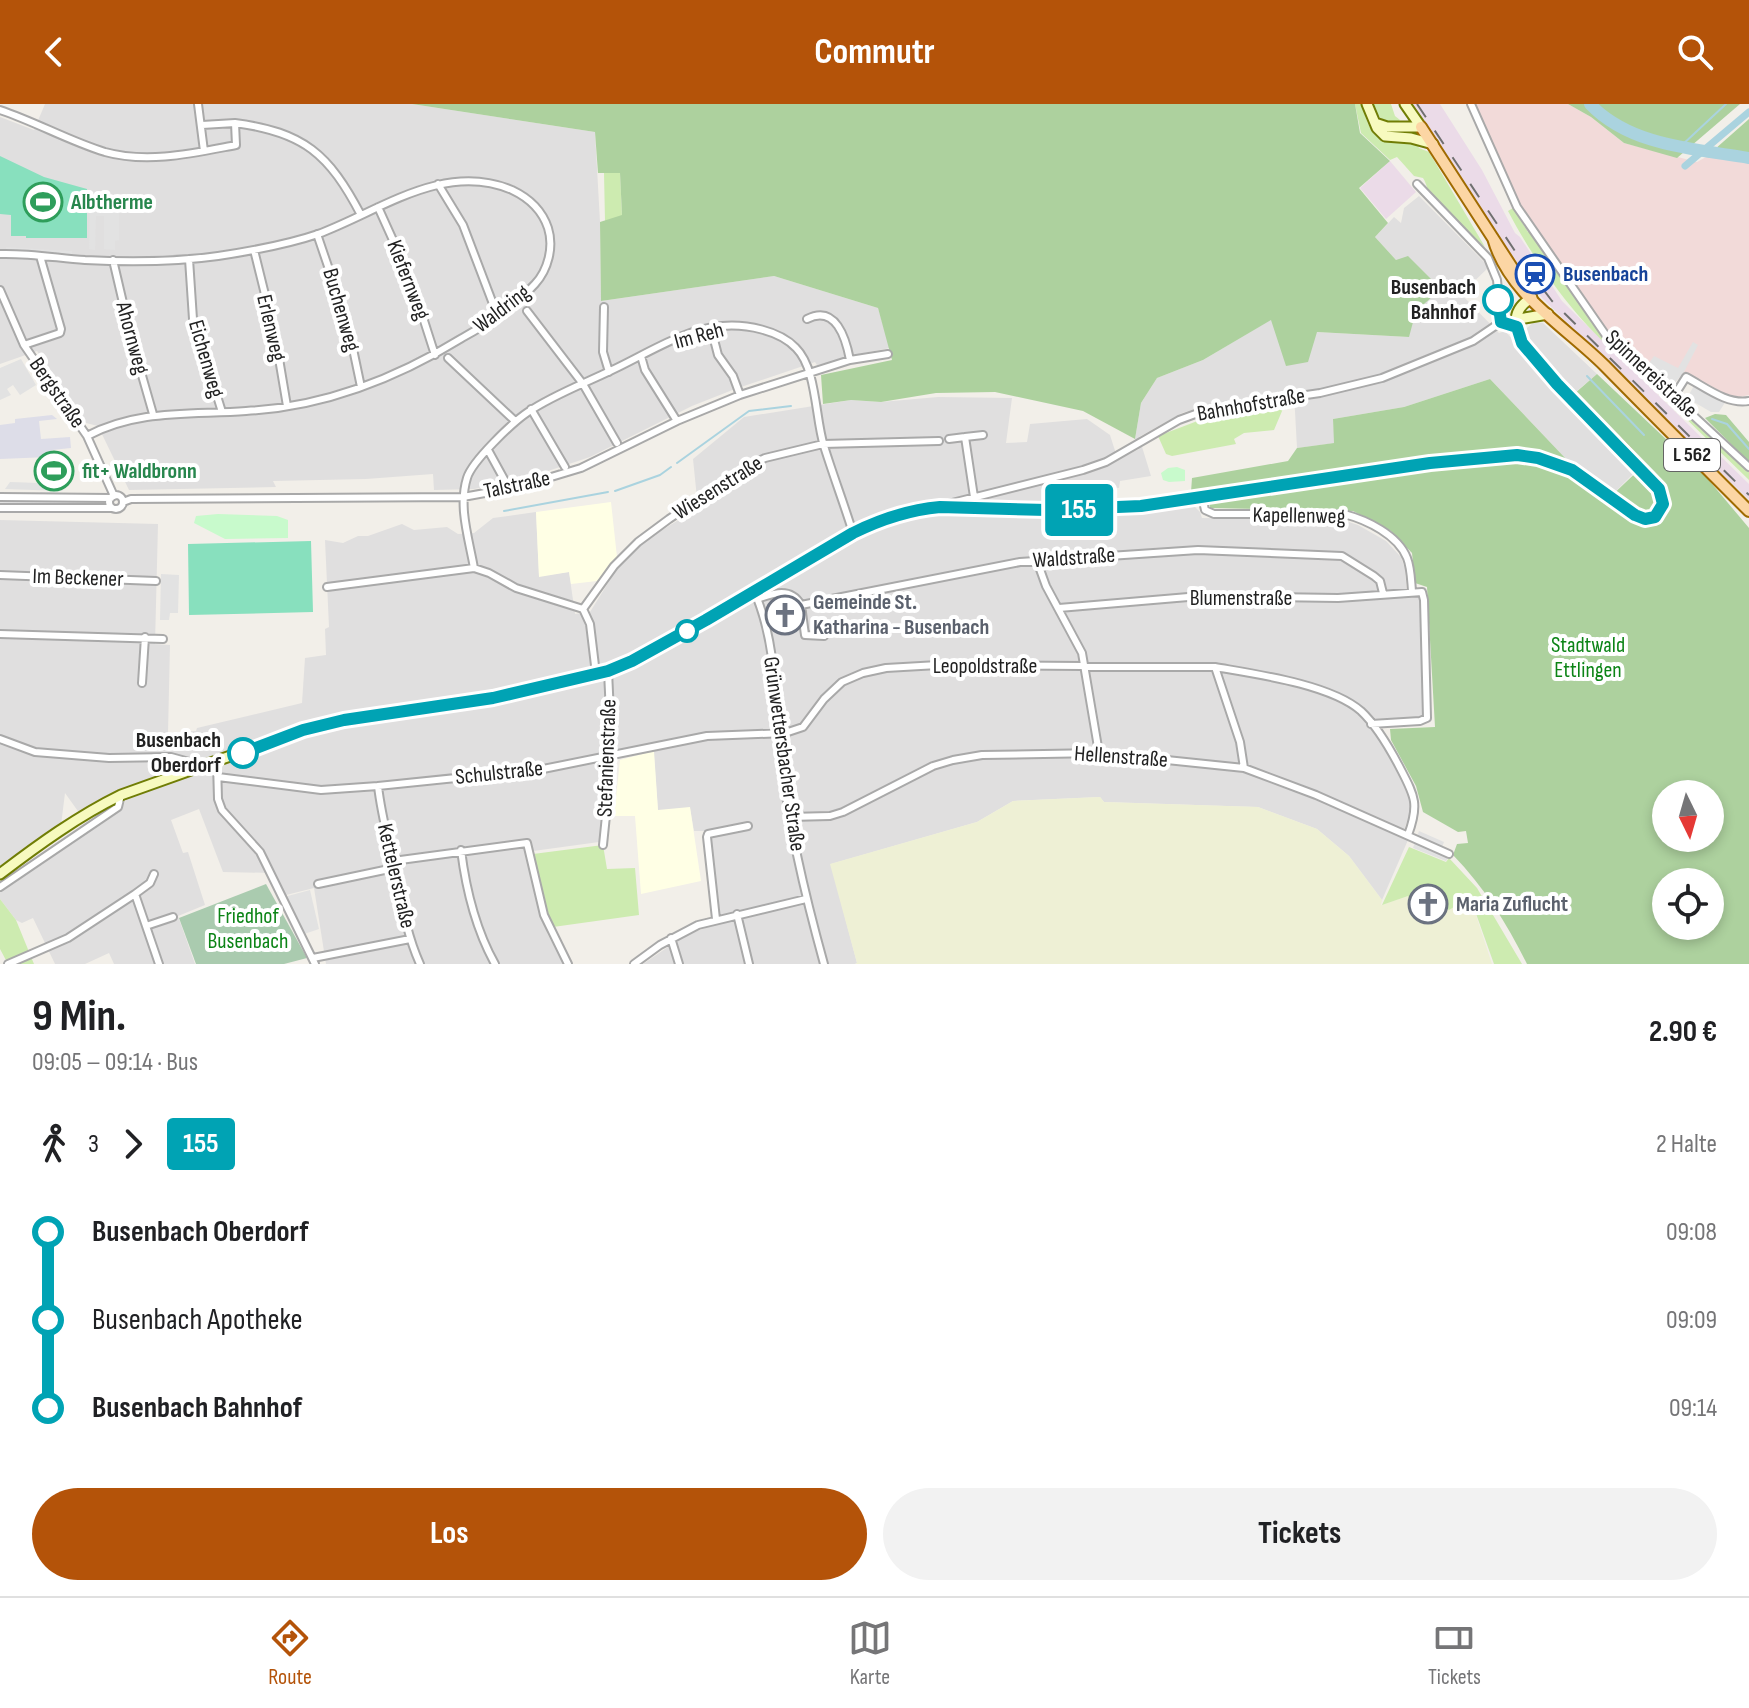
<!DOCTYPE html>
<html lang="de">
<head>
<meta charset="utf-8">
<style>
  :root { --surface:#fff; --page:#f2f2f2; --text:#202124; --muted:#757577; --line:#e0e0e0; --accent:#b45309 }
  body { margin:0; font-family:"Sofia Sans Condensed",sans-serif; background:var(--page); color:var(--text); height:100vh; display:flex; flex-direction:column; font-size:30px; white-space:nowrap }
  * { box-sizing:border-box; margin:0 }
  p { font-size:26px; color:var(--muted) }
  .icon { flex:none; width:44px; height:44px; fill:none; stroke:currentColor; stroke-width:2; stroke-linecap:round; stroke-linejoin:round }
  .map { position:relative; height:860px; overflow:hidden }
  .drawer { display:flex; flex-direction:column; background:var(--surface); flex:1 }
  .drawer>* { flex:none }
  .badge { padding:0 16px; border-radius:6px; font-size:28px; line-height:52px }
  .needle { width:52px; rotate:175deg }
  .tools { position:absolute; left:1652px; top:676px; display:grid; gap:16px }
  .tools a { display:grid; place-items:center; width:72px; height:72px; border-radius:50%; background:var(--surface); box-shadow:0 4px 12px #0003; font-size:40px }
  .map>.badge { position:absolute; translate:-50% -50%; box-shadow:0 0 0 4px #fff }
  .legs { display:flex; align-items:center; gap:12px; height:88px; padding:0 32px; font-size:26px }
  .legs p { margin-inline-start:auto }
  .overview { display:flex; align-items:center; justify-content:space-between; height:136px; padding:0 32px }
  h1 { font-size:44px; font-weight:700; line-height:60px }
  .button { display:flex; gap:16px; margin-top:auto; padding:16px 32px }
  .button a { flex:1; height:92px; border-radius:48px; background:var(--accent); color:#fff; font-size:32px; font-weight:700; line-height:92px; text-align:center }
  .button a+a { background:var(--page); color:var(--text) }
  ul { padding:0 32px; list-style:none }
  li { display:flex; align-items:center; gap:28px; height:88px; font-size:30px }
  li i { display:grid; place-items:center; width:12px; height:100%; margin:0 10px; background:currentColor }
  li i::after { content:''; width:20px; height:20px; margin:-10px; border:6px solid; border-radius:50%; background:var(--surface) }
  li p { margin-inline-start:auto }
  li:first-child i { background:linear-gradient(#0000 50%,currentColor 0) }
  li:last-child i { background:linear-gradient(currentColor 50%,#0000 0) }
  header { display:flex; justify-content:space-between; align-items:center; height:104px; padding:0 32px; background:var(--accent); color:#fff; font-size:36px; font-weight:700 }
  .tab-bar { display:flex; justify-content:space-around; align-items:center; height:112px; border-top:2px solid var(--line); background:var(--surface); font-size:22px; color:var(--muted) }
  .tab-bar a { display:grid; justify-items:center; gap:4px }
  .tab-bar .selected { color:var(--accent) }
  .map>svg:first-child { display:block }
  .residential { fill:#e0dfdf }
  .commercial { fill:#f2dad9 }
  .industrial { fill:#ebdbe8 }
  .education { fill:#ffffe5 }
  .farmland { fill:#eef0d5 }
  .grass { fill:#cdebb0 }
  .forest { fill:#add19e; fill-rule:evenodd }
  .cemetery { fill:#aacbaf }
  .park { fill:#c8facc }
  .pitch { fill:#88e0be }
  .parking { fill:#e2e2e2 }
  .plaza { fill:#dddde8 }
  .lines { fill:none; stroke-linecap:round; stroke-linejoin:round }
  .stream { stroke:#aad3df; stroke-width:2 }
  .canal { stroke:#aad3df; stroke-width:7 }
  .river { stroke:#aad3df; stroke-width:12 }
  .minor-casing { stroke:#a9a9a9; stroke-width:10 }
  .secondary-casing { stroke:#707d05; stroke-width:13 }
  .primary-casing { stroke:#a06b00; stroke-width:14 }
  .minor { stroke:#fff; stroke-width:6 }
  .secondary { stroke:#f7fabf; stroke-width:9 }
  .primary { stroke:#fcd6a4; stroke-width:10 }
  .rail { stroke:#707070; stroke-width:2; stroke-dasharray:16 16; stroke-linecap:butt }
  .line-1-casing { stroke:#fff; stroke-width:18 }
  .line-1 { stroke:#00a3b4; stroke-width:12 }
  .stop-1-dot { fill:#fff; stroke:#00a3b4; stroke-width:4 }
  .labels { text-anchor:middle; dominant-baseline:central; stroke-width:8; stroke-linejoin:round; paint-order:stroke }
  .shield { fill:#fff; stroke:#646464; stroke-width:2 }
  .shield-label { font-size:20px; font-weight:bold; fill:#222 }
  .leisure-label { font-size:22px; font-weight:bold; fill:#27864d; stroke:#fff; text-anchor:start }
  .transit-label { font-size:22px; font-weight:bold; fill:#164399; stroke:#fff; text-anchor:start }
  .street-label { font-size:22px; fill:#222; stroke:#fff }
  .stop-label { font-size:22px; font-weight:bold; fill:#222; stroke:#fff; text-anchor:end }
  .worship-label { font-size:22px; font-weight:bold; fill:#5b616d; stroke:#fff; text-anchor:start }
  .park-label { font-size:22px; fill:#0c8416; stroke:#fff }
</style>
</head>
<body>
<header><svg class="icon" aria-label="back" viewBox="0 0 24 24"><path d="M15 5l-7 7 7 7"/></svg>Commutr<svg class="icon" aria-label="search" viewBox="0 0 24 24"><circle cx="10" cy="10" r="6"/><path d="M15 15l6 6"/></svg></header>
<div class="map">
<svg width="1749" height="860" viewBox="0 0 1749 860">
  <rect width="100%" height="100%" fill="#f2efe9"/>
  <path class="residential" d="M45,0H412L595,28L600,118L601,197L774,172L878,204L890,244L848,252V254L817,261L815,258L735,285L692,302L590,353L533,372L474,385L434,386L433,370L366,375L273,377L276,383L129,386L98,322L86,319L37,247L0,260V13L34,26Z
    M1419,92L1489,163L1461,190L1499,229L1505,227L1513,236L1534,218L1543,219L1597,270L1565,297L1635,368L1615,388L1567,356L1490,275L1404,303L1333,315L1335,339L1297,344L1294,289L1207,301L1182,309L1139,333L1151,372L1120,377L1119,384L1111,383L1115,412L1191,399L1200,408L1202,414L1343,416L1358,421L1386,437L1401,453L1405,465L1407,492H1419L1421,497L1425,610L1421,613L1374,615L1367,620L1386,644L1408,687L1412,703L1402,732L1408,736L1382,796L1349,752L1317,725L1258,703L1104,698L1100,693L1013,697L977,718L831,760L857,859L855,860H643L684,832L721,818L710,727H694L690,704L658,707L653,639L610,647L599,738L526,748L537,798L548,831L564,860H326L314,784L286,791L273,769L223,768L199,705L171,716L183,749L188,748L205,801L178,812L195,860H114L109,849L85,860H55L33,814L22,819L16,816L0,795V786L122,704L126,696L124,685L80,710L65,689L61,721L0,765V416L158,420L155,540L170,541L168,629L196,627L197,624L302,599L305,554L326,551L325,525L329,523L325,436L343,439L358,432H368L402,420L414,426L447,423L458,430L474,429L493,414L536,408L539,472L569,468L575,510L590,508L618,463L646,436L698,404L693,355L744,313L851,296L881,298L938,293L1012,294L1006,339L1027,338L1030,320L1087,315L1110,331L1118,356L1139,345L1135,335L1141,299L1157,274L1203,256L1272,215L1316,228L1409,233L1396,156L1375,133L1394,113L1401,119L1404,104Z"/>
  <path class="commercial" d="M1475,0H1568L1591,13L1624,39L1697,58L1706,53L1749,58V291L1734,294L1684,268L1671,283L1607,229L1519,101Z"/>
  <path class="industrial" d="M1413,0H1440L1482,66L1515,129L1520,133L1562,197L1749,380V396L1542,194L1509,149Z
    M1390,57L1416,88L1386,115L1360,84Z"/>
  <path class="education" d="M611,398L617,453L597,477L571,480L569,468L539,473L536,408Z
    M654,647L658,706L690,703L701,777L641,790L635,712H614L620,656Z"/>
  <path class="farmland" d="M1100,693L1104,698L1258,703L1317,725L1349,752L1382,796L1381,801L1408,792L1413,807L1432,812L1442,803L1448,806L1470,793L1492,860H855L857,859L830,760L977,718L1013,697Z"/>
  <path class="grass" d="M1355,0H1363C1367,33 1384,41 1416,38L1419,44L1429,48L1485,143C1468,128 1444,112 1431,92C1427,87 1427,80 1423,74L1414,72L1397,53L1390,56L1361,29Z
    M1373,0H1391L1395,12L1400,16L1396,19C1383,20 1377,12 1373,0Z
    M620,68L622,112L605,117L604,69Z
    M1513,104L1528,128L1531,126L1602,230L1624,254C1580,224 1533,155 1508,107Z
    M1676,297L1749,368V376L1672,301Z
    M1285,300L1274,326L1244,329L1234,335L1236,340L1172,352L1166,350L1158,332L1208,313Z
    M603,741L607,765L635,764L639,811L553,823L542,793L533,750Z
    M1409,743L1446,758L1449,754L1477,784L1522,860H1494L1470,793L1449,806L1442,802L1433,812L1413,807L1408,792L1382,801Z
    M0,795L16,816L34,860H8L0,845Z"/>
  <path class="forest" d="M412,0H1355L1360,29L1390,57L1359,84L1388,119L1375,133L1396,156L1408,152L1441,185L1416,207L1409,233L1317,228L1308,258L1286,262L1271,216L1203,256L1157,274L1141,299L1135,335L1083,307L995,288L936,289L881,298L851,296L823,300L821,271L892,256L878,204L774,172L601,197L600,118L622,111L620,69H598L595,28Z
    M1568,0H1740L1677,54L1624,39L1591,13Z
    M1749,15V58L1706,53Z
    M1597,270L1707,374L1749,424V860H1527C1507,820 1485,784 1453,751L1457,740L1468,739L1466,727L1458,728L1423,708L1416,682L1391,636L1390,625L1435,623L1427,483L1415,479L1412,449L1391,427L1353,407L1210,404L1207,386L1191,388L1192,374L1288,357L1297,344L1334,339L1333,315L1404,303L1490,275L1567,356L1561,366L1575,373L1606,397L1645,360L1574,290ZM1666,690H1710V734H1666ZM1666,778H1710V822H1666Z
    M1715,310L1726,311L1749,338V358L1705,314Z"/>
  <path class="cemetery" d="M266,780L307,854L284,860H196L179,814Z"/>
  <path class="park" d="M1177,363L1185,366V377L1169,378L1163,376L1161,369L1168,364Z
    M218,410L277,412L288,416V434L225,435L194,419L196,412Z"/>
  <path class="pitch" d="M0,52L44,73L87,85V134H26V132H11V111L0,110Z
    M311,437L313,508L189,511L188,440Z"/>
  <path class="parking" d="M90,94H119V136L115,137V146L104,145V112H96L95,146L89,145Z
    M6,143L72,147V152L6,148Z
    M1693,238L1698,241L1684,268L1672,282L1647,262L1654,252L1678,264Z
    M21,255L36,281L20,291L13,281L7,285L11,291L0,296V264Z
    M1695,280L1726,297L1719,308H1711L1687,294Z
    M10,378L68,380L62,387L5,385Z
    M40,388L64,389V393L100,395L97,404H0V393H40Z
    M161,470L179,471L178,509H170L169,516H160Z
    M1419,727L1444,738L1440,748L1449,753L1446,757L1413,744Z
    M310,786L319,825L301,831L284,793Z"/>
  <path class="plaza" d="M52,311L57,315L39,317L41,335L70,333L71,344L52,346L49,353L0,355V321L15,319V315Z"/>
  <g class="lines">
    <path class="stream" d="M1681,42L1726,0
      M1587,272L1644,331
      M1712,315L1727,320L1749,345
      M677,359L749,307L791,302
      M615,387L660,371L671,363
      M504,407L608,388"/>
    <path class="canal" d="M1685,62L1749,8"/>
    <path class="river" d="M1590,0C1630,42 1695,45 1749,54"/>
    <defs>
      <path id="minor" d="M198,0L204,47
        M1471,0L1517,103L1605,230L1749,363
        M0,6C36,18 69,37 105,48C148,60 194,49 236,41L235,19C304,28 329,50 361,111
        M202,21L235,19
        M438,80L463,121L498,213
        M1417,80L1488,154L1497,176L1501,218
        M378,103L411,176L435,251
        M317,130L348,221L361,283
        M254,146L275,231L287,302
        M0,150C28,149 57,154 85,156C128,158 175,158 218,152C251,147 286,141 318,130C380,107 444,57 512,86C529,94 542,106 548,124C554,143 548,166 535,180C514,203 489,219 462,234C397,274 323,303 246,307C191,311 138,305 87,332
        M189,155L193,215L222,308
        M113,156L131,233L153,310
        M0,186L24,241L87,332L114,392
        M604,203L603,248L609,268
        M527,207L583,280L617,339
        M807,215C836,200 846,235 850,256
        M711,224L718,251L733,272L740,291
        M24,241L60,229L61,225L40,152
        M641,252L645,266L677,317
        M448,254L515,317
        M1674,292L1686,273C1705,283 1727,301 1749,297
        M531,305L565,363
        M949,335L965,333
        M488,346L505,377
        M109 398a7 7 0 1 1 14 0a7 7 0 1 1-14 0Z
        M0,393L111,394
        M974,393L965,333L983,331
        M1202,393L1205,406L1214,410H1344C1367,416 1398,431 1407,454C1411,464 1411,476 1412,487
        M123,398L131,395L463,393L518,383L581,364L677,317L740,291L850,256L888,250
        M944,401L1083,366L1106,358L1179,316L1209,305L1320,289L1382,274L1473,237L1501,218
        M0,404H112
        M1037,457L1046,482L1082,549L1099,649
        M0,471L156,477
        M327,483L474,464
        M757,494C778,547 775,607 782,663C790,730 806,795 824,860
        M757,495C774,489 791,483 801,501L1020,458L1198,446L1342,452L1374,472L1380,477L1383,489
        M801,501L805,531L824,532
        M1059,504L1200,492L1338,494L1422,488L1424,496L1427,614L1420,617L1371,620
        M583,505L614,462L638,438L669,415L745,364L765,354L823,340L939,337
        M0,530L163,535
        M1215,563L1240,638L1244,664
        M596,570L590,520L583,505L516,484L489,469L474,464C469,435 458,403 467,374C472,357 513,318 528,308C553,291 583,280 610,267C645,251 683,225 722,222C746,220 779,226 796,244C817,265 815,314 824,342C833,371 844,400 853,429
        M142,579L145,533
        M0,635L35,648L109,654L171,653L200,661
        M217,659L218,695L222,706L260,748L315,860
        M218,673L321,686L378,682L543,665L707,632L785,629L803,623L824,595L842,578L863,569L886,564L938,561L1215,563C1255,570 1330,580 1361,607C1377,622 1389,643 1399,662C1414,691 1420,699 1408,731
        M378,682C381,709 388,735 394,762C401,795 406,829 420,860
        M789,713L830,712L843,708L933,662L953,656L982,651L1099,649L1244,664L1316,691L1449,750
        M603,741L612,653L608,567
        M461,746C466,786 475,824 495,860
        M393,757L527,739L544,811L568,860
        M154,770L150,779L135,790L159,860
        M318,780L394,764
        M0,783L118,703L121,691
        M737,810L749,860
        M716,815L707,733L708,730L748,722
        M146,822L173,813
        M671,834L679,860
        M313,854L410,835
        M8,860L68,834L135,790
        M634,860L660,841L698,821L806,795"/>
      <path id="secondary" d="M1367,0L1377,24L1385,32L1411,34L1433,40
        M1405,0L1421,23
        M1375,19L1387,23H1421
        M1519,215L1548,210
        M0,770C38,741 78,712 121,691L303,626L344,616L493,594L608,567L632,557L706,516L853,429C881,415 908,406 940,403L1047,406L1141,402L1430,359L1517,351L1538,354L1572,366L1635,411L1645,415L1655,413L1663,400L1659,385C1624,340 1577,304 1540,260C1532,251 1522,242 1518,230C1513,214 1517,202 1532,194"/>
      <path id="primary" d="M1421,23L1531,193
        M1493,134C1509,191 1565,222 1605,262C1653,311 1701,359 1749,407"/>
    </defs>
    <use href="#minor" class="minor-casing"/>
    <use href="#secondary" class="secondary-casing"/>
    <use href="#primary" class="primary-casing"/>
    <use href="#minor" class="minor"/>
    <use href="#secondary" class="secondary"/>
    <use href="#primary" class="primary"/>
    <path class="rail" d="M1417,0L1519,153L1552,197L1749,391"/>
  </g>
  <g class="lines">
    <defs>
      <path id="line-1" d="M243,649L303,626L344,616L493,594L608,567L632,557L706,516L853,429C881,415 908,406 940,403L1047,406L1141,402L1430,359L1517,351L1538,354L1572,366L1635,411L1645,415L1655,413L1663,400L1659,385L1557,280L1522,239L1517,223L1501,218L1498,196"/>
    </defs>
    <use href="#line-1" class="line-1-casing"/>
    <use href="#line-1" class="line-1"/>
  </g>
  <defs>
    <symbol id="stadium-ring" viewBox="-11 -11 22 22"><circle r="9.5" fill="#fff" stroke="#2e9e5b" stroke-width="1.5"/><path d="M0-5a6.5 5 0 1 0 0 10a6.5 5 0 1 0 0-10ZM-3.5-1.8h7v3.6h-7Z" fill="#2e9e5b"/></symbol>
    <symbol id="station-ring" viewBox="-11 -11 22 22"><circle r="9.5" fill="#fff" stroke="#1a4fb4" stroke-width="1.5"/><path d="M-3-6H3Q5-6 5-4V2Q5 4 3 4L4.5 6H3L1.5 4h-3L-3 6H-4.5L-3 4Q-5 4-5 2V-4Q-5-6-3-6ZM-3.5-4v3h7v-3ZM-3.5 1v1.5H-2V1ZM2 1v1.5H3.5V1Z" fill="#1a4fb4"/></symbol>
    <symbol id="church-ring" viewBox="-11 -11 22 22"><circle r="9.5" fill="#fff" stroke="#6b7280" stroke-width="1.5"/><path d="M-1.2-6h2.4v3.5h3.3v2.4h-3.3V6h-2.4V-.1h-3.3v-2.4h3.3Z" fill="#6b7280"/></symbol>
  </defs>
  <g fill-rule="evenodd">
    <use href="#stadium-ring" x="21" y="76" width="44" height="44"/>
    <use href="#station-ring" x="1513" y="148" width="44" height="44"/>
    <use href="#stadium-ring" x="32" y="345" width="44" height="44"/>
    <use href="#church-ring" x="763" y="489" width="44" height="44"/>
    <use href="#church-ring" x="1406" y="778" width="44" height="44"/>
  </g>
  <g class="stop-1-dot">
    <circle cx="1498" cy="196" r="14"/>
    <circle cx="687" cy="527" r="10"/>
    <circle cx="243" cy="649" r="14"/>
  </g>
  <g class="labels">
    <rect class="shield" x="1664" y="335" width="56" height="32" rx="6"/>
    <g class="shield-label">
      <text x="1692" y="351">L 562</text>
    </g>
    <g class="leisure-label">
      <text x="71" y="98">Albtherme</text>
      <text x="82" y="367">fit+ Waldbronn</text>
    </g>
    <g class="transit-label">
      <text x="1563" y="170">Busenbach</text>
    </g>
    <g class="street-label">
      <text transform="translate(408 176) rotate(69)">Kiefernweg</text>
      <text transform="translate(502 205) rotate(-37)">Waldring</text>
      <text transform="translate(341 206) rotate(74)">Buchenweg</text>
      <text transform="translate(271 224) rotate(77)">Erlenweg</text>
      <text transform="translate(699 232) rotate(-15)">Im Reh</text>
      <text transform="translate(132 234) rotate(75)">Ahornweg</text>
      <text transform="translate(206 255) rotate(74)">Eichenweg</text>
      <text transform="translate(1651 270) rotate(43)">Spinnereistraße</text>
      <text transform="translate(57 289) rotate(55)">Bergstraße</text>
      <text transform="translate(1251 301) rotate(-10)">Bahnhofstraße</text>
      <text transform="translate(517 381) rotate(-12)">Talstraße</text>
      <text transform="translate(718 384) rotate(-32)">Wiesenstraße</text>
      <text transform="translate(1299 412) rotate(1)">Kapellenweg</text>
      <text transform="translate(1074 454) rotate(-4)">Waldstraße</text>
      <text transform="translate(78 474) rotate(2)">Im Beckener</text>
      <text x="1241" y="494">Blumenstraße</text>
      <text x="985" y="562">Leopoldstraße</text>
      <text transform="translate(784 650) rotate(82)">Grünwettersbacher Straße</text>
      <text transform="translate(1121 653) rotate(4)">Hellenstraße</text>
      <text transform="translate(607 654) rotate(-88)">Stefanienstraße</text>
      <text transform="translate(499 669) rotate(-6)">Schulstraße</text>
      <text transform="translate(396 772) rotate(77)">Kettelerstraße</text>
    </g>
    <g class="stop-label">
      <text x="1476" y="183">Busenbach<tspan x="1476" dy="25">Bahnhof</tspan></text>
      <text x="221" y="636">Busenbach<tspan x="221" dy="25">Oberdorf</tspan></text>
    </g>
    <g class="worship-label">
      <text x="813" y="498">Gemeinde St.<tspan x="813" dy="25">Katharina - Busenbach</tspan></text>
      <text x="1456" y="800">Maria Zuflucht</text>
    </g>
    <g class="park-label">
      <text x="1588" y="541">Stadtwald<tspan x="1588" dy="25">Ettlingen</tspan></text>
      <text x="248" y="812">Friedhof<tspan x="248" dy="25">Busenbach</tspan></text>
    </g>
  </g>
</svg>
<div class="tools">
<a><svg class="needle" viewBox="-14 -14 28 28"><path d="M0-13l5 13h-10z" fill="#e53935"/><path d="M0 13l5-13h-10z" fill="#757577"/></svg></a>
<a><svg class="icon" aria-label="locate" viewBox="0 0 24 24"><circle cx="12" cy="12" r="6"/><path d="M12 2v4M12 18v4M2 12h4M18 12h4"/></svg></a>
</div>
<b class="badge" style="left:1079px;top:406px;background:#00a3b4;color:#fff">155</b>
</div>
<section class="drawer">
<div class="overview"><div><h1>9 Min.</h1><p>09:05 – 09:14 · Bus</p></div><b>2.90 €</b></div>
<div class="legs"><svg class="icon" aria-label="walk" viewBox="0 0 24 24"><circle cx="13" cy="4" r="2"/><path d="M13 8l-2 6 4 7M11 14l-3 7M7 12l3-4h3l4 4"/></svg>3<svg class="icon" aria-label="forward" viewBox="0 0 24 24"><path d="M9 5l7 7-7 7"/></svg><b class="badge" style="background:#00a3b4;color:#fff">155</b><p>2 Halte</p></div>
<ul>
<li><i style="color:#00a3b4"></i><b>Busenbach Oberdorf</b><p>09:08</p></li>
<li><i style="color:#00a3b4"></i><span>Busenbach Apotheke</span><p>09:09</p></li>
<li><i style="color:#00a3b4"></i><b>Busenbach Bahnhof</b><p>09:14</p></li>
</ul>
<div class="button"><a>Los</a><a>Tickets</a></div>
</section>
<nav class="tab-bar">
<a class="selected"><svg class="icon" aria-label="directions" viewBox="0 0 24 24"><path d="M12 3l9 9-9 9-9-9zM9 14v-3h6M13 9l2 2-2 2"/></svg>Route</a>
<a><svg class="icon" aria-label="map" viewBox="0 0 24 24"><path d="M3 6l6-2 6 2 6-2v14l-6 2-6-2-6 2zM9 4v14M15 6v14"/></svg>Karte</a>
<a><svg class="icon" aria-label="tickets" viewBox="0 0 24 24"><path d="M3 7h18v10H3zM15 7v10"/></svg>Tickets</a>
</nav>
</body>
</html>
